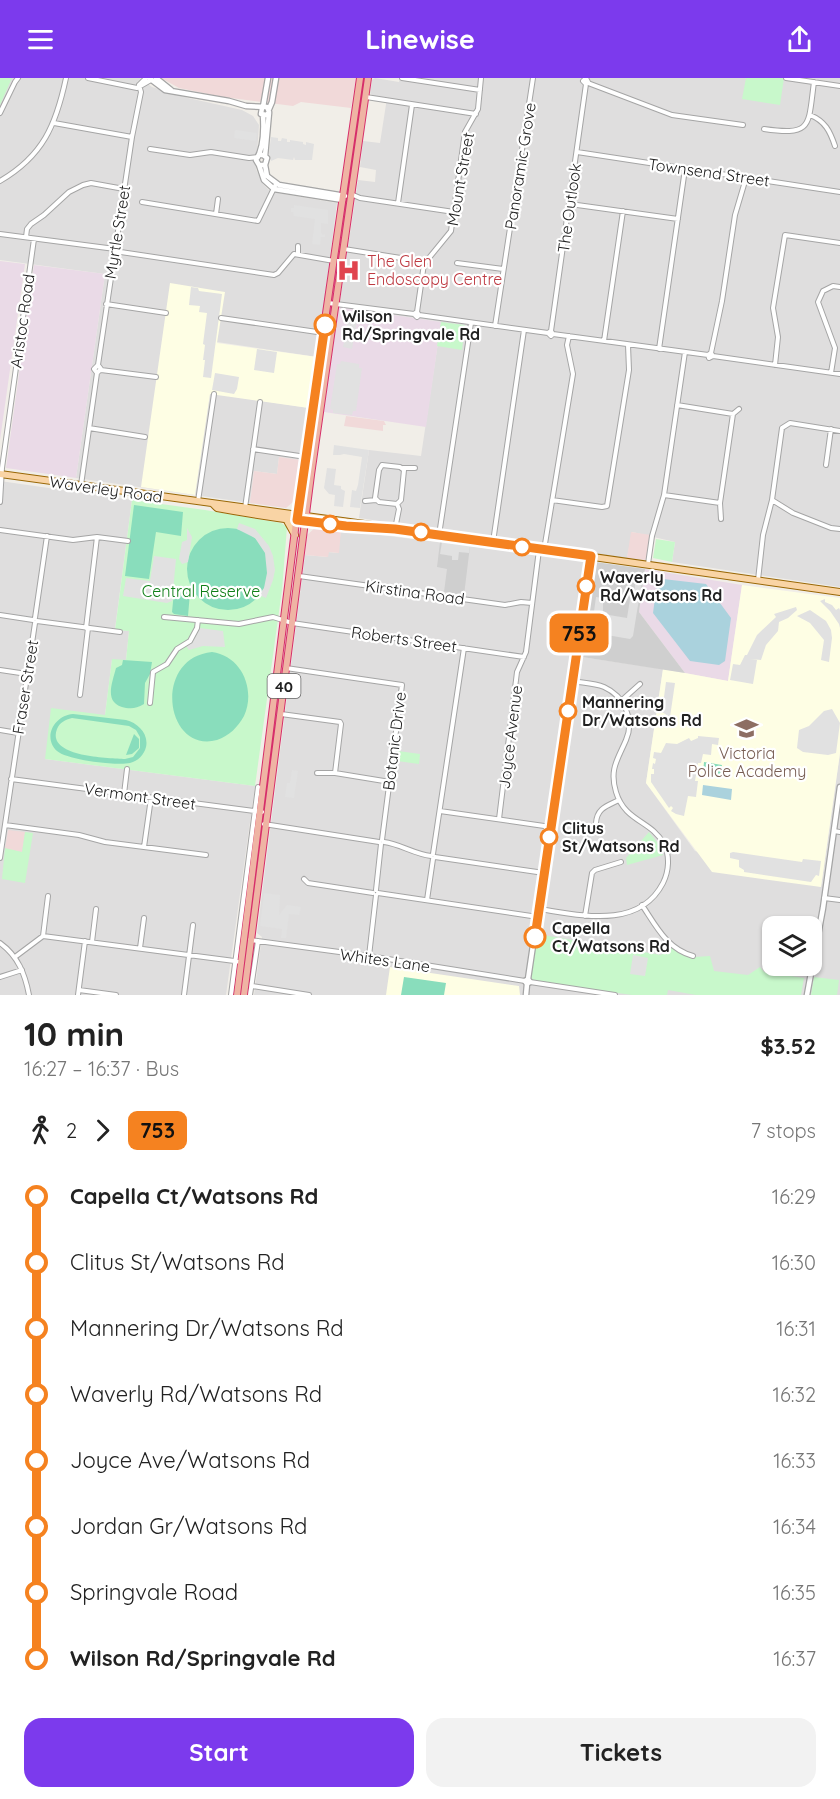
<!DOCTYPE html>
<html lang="en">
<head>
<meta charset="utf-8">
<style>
  :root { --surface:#fff; --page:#f2f2f2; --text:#222; --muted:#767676; --accent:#7c3aed }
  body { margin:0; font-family:Quicksand,sans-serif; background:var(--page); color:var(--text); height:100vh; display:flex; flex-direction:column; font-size:22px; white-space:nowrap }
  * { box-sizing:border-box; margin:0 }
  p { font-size:20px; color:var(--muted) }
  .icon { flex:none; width:33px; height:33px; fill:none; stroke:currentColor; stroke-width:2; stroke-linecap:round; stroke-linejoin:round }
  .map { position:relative; height:917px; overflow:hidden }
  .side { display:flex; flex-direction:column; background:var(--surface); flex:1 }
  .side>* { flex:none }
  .badge { padding:0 12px; border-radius:9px; font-size:21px; line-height:39px }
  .controls { position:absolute; left:762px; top:838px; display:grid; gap:12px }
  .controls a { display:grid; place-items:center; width:60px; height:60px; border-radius:12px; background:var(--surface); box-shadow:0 2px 4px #0004; font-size:30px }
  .map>.badge { position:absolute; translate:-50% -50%; box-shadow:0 0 0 3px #fff }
  .legs { display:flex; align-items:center; gap:9px; height:66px; padding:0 24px; font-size:20px }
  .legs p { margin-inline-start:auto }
  .head { display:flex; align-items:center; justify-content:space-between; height:102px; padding:0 24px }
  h1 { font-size:33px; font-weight:800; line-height:45px }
  .primary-button { display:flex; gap:12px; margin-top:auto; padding:12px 24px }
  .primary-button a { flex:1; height:69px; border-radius:18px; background:var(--accent); color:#fff; font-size:24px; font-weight:800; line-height:69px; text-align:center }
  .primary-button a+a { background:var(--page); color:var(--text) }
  ul { padding:0 24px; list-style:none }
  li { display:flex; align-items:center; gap:21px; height:66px; font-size:22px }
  li i { display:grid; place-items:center; width:9px; height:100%; margin:0 8px; background:currentColor }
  li i::after { content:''; width:15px; height:15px; margin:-8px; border:4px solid; border-radius:50%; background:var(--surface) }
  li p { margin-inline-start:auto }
  li:first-child i { background:linear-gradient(#0000 50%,currentColor 0) }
  li:last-child i { background:linear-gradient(currentColor 50%,#0000 0) }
  header { display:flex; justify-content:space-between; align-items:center; height:78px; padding:0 24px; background:var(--accent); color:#fff; font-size:27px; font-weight:800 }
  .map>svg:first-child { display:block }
  .residential { fill:#dfdede; fill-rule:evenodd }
  .commercial { fill:#f1d9d9 }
  .industrial { fill:#eadae7 }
  .education { fill:#fefee4 }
  .religious { fill:#cfcfcf }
  .park { fill:#c8f8cb }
  .pitch { fill:#89ddbc; fill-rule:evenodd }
  .parking { fill:#e1e1e1 }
  .water { fill:#aad2dd }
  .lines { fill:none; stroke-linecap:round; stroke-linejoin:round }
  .minor-casing { stroke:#a5a5a5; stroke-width:6 }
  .tertiary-casing { stroke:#a5a5a5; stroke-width:7 }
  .primary-casing { stroke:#996705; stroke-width:8 }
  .trunk-casing { stroke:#d62e6a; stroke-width:8 }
  .minor { stroke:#fff; stroke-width:4 }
  .tertiary { stroke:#fff; stroke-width:4.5 }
  .primary { stroke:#f9d4a5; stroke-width:6 }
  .trunk { stroke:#efb4a4; stroke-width:6 }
  .line-1-casing { stroke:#fff; stroke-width:14 }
  .line-1 { stroke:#f58220; stroke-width:9 }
  .stop-1-dot { fill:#fff; stroke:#f58220; stroke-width:3 }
  .labels { text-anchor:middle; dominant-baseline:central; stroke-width:4.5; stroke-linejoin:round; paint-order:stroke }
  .shield { fill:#fff; stroke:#646464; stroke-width:1.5 }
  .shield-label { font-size:15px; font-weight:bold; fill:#212121 }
  .street-label { font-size:16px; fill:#212121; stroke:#fff }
  .health-label { font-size:16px; fill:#be3a42; stroke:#fff; text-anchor:start }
  .stop-label { font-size:16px; font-weight:bold; fill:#212121; stroke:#fff; text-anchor:start }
  .park-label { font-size:16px; fill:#107f18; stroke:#fff }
  .education-label { font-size:16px; fill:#785e54; stroke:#fff }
</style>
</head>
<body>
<header><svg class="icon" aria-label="menu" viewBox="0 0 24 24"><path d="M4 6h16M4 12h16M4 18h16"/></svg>Linewise<svg class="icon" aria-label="share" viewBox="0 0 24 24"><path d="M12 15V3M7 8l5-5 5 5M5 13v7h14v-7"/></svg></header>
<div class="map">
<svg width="840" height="917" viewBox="0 0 840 917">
  <rect width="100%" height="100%" fill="#f1eee8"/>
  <path class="residential" d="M0,0H140L152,9L188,20L242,32L253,38L259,47L256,91L263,106L271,114L337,125L317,279L217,264L210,315L309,330L300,382L279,379L277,396L254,393L250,425L76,400L105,196L0,182Z
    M375,0L399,4L400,0H840V509L672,484L675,464L632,454L627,480L359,440L369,372L421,378L441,244L339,229L358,102L375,104L376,92L360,89L363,63L380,65L387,20L373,18L370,15L372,2Z
    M0,403L132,422L115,551L129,553L126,582H112L105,637L45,681L255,708L226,917H0Z
    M341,452L595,484L582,579L663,591L646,705L695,773L821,809L840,675V917H254L262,859L257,855L305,477L327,479L328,474L338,475ZM772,849H812V888H772Z"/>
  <path class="commercial" d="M161,0H356L351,30L301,24L293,28L223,19L179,10Z
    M346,338L384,343L386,347H383V353L344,348Z
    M279,379L300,382L293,424L286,430L250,425L254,393L277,396Z
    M316,449L341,452L339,475L329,474L328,479L305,477L307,457Z
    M631,454L651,457L647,479L645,482L627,480Z
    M8,752L25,754L22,774L5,771Z"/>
  <path class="industrial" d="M0,183L25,186L0,362Z
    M34,187L105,196L76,400L6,390Z
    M339,229L441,244L426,349L324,334Z
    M645,491L742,507L728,603L685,595L639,534Z"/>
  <path class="education" d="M170,205L225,214L217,265L317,279L309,330L210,316L195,417L141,409Z
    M742,507L840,520V675L821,809L712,794L646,705L663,591L728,603Z
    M390,889L519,908L520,917H386Z"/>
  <path class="religious" d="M440,464L470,468L464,517L444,514L447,491L437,489Z
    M595,484L645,491L639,534L685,595L582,579Z"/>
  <path class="park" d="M0,0H12L0,27Z
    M746,0H784L780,27L742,21Z
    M441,244L465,247L462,272L437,268Z
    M132,422L205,432L281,445L287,449L282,512L255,708L45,681L51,630L105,637L112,581L126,582L129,553L115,552Z
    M656,461L675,464L672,484L653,480Z
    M398,673L420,676L419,686L397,683Z
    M25,754L33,755L25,805L2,801L5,770L22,774Z
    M649,754L657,764L663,777L627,787L626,780Z
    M537,856L661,877L669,868L695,879L710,878L714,893L748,897L760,889L764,894L804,900L801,917H696L668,912L667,917H632L534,903L530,898Z
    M814,899L839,902L837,917H811Z"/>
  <path class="pitch" d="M134,427L183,434L181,458L156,454L149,501L125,498Z
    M187 491a41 41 0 1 1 82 0a41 41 0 1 1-82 0Z
    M174,514L190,515L188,538L174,536L172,534Z
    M212,574C242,578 256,612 244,638C238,649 229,658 217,662C165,676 152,580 212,574Z
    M123,582L152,584L150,596L145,605L144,626C137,630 133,631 126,630C103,626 112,606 116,590L122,587Z
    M73,636L126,642C138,645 149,656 146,669C144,677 138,683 130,685C117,688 67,682 57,673C42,659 55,637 73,636ZM72,640L129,648L136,652L140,659V670L133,679L125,681C108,680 46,679 57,651C60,644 65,642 72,640Z
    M134,656L139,661V670L132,676L126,677Z
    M704,684L722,687L720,698L703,695Z
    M404,899L446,905L444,917H401Z"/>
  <path class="parking" d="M235,52L257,55L256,63L234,60Z
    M271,59L278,60V63H281L282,60L287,61V64H290V62L303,64V66L306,67V64L314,66L312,82H295L294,79L293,82L278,80L271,83L269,75Z
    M294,127L328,132V146L321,145V155L323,157L325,156V159H321L320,167L312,166L315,141L294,138L293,134H291V130H294Z
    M191,209L198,210L199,213L222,216L211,300L203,299L205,282H203L205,267L203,266L207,235L199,234L200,228L189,227Z
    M349,236L358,237L352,271L343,269Z
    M257,271L277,274L274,295L254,292Z
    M341,283L359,286V290H362L356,333H353L352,337L333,335V332L330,331L337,286H340Z
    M215,295L239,299L237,311L234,316L212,312Z
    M334,367L369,372L360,430L350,429L352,412L356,413L358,407L362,379L344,376L340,377H333Z
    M327,390L336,391L334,407L341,408V411L345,413L343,429L334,428L335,417L329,416L324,410Z
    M239,445L255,451L269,468L273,478L275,492L273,502L266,520L259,517L264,510L267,495L265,475L255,460L237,451Z
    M187,450L192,459L188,484L182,486L179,481L182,464L187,462Z
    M442,464L470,468L469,475L459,474L458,482H452V478L440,476Z
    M154,478L176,481L172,523L167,525L123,518L126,500L150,503Z
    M637,495L643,496L633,558L630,561L601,556L596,542L593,541L596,519L603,520V536L627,540L630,521H633Z
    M825,521V524L832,527L836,532L839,530L840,532V550L839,546L830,533L820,523Z
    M796,529L797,532L788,540L779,544L778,553L766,567L761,582L750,581L757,582L753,606L730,602L733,586L740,587L745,577H747L757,557L776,539L774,536Z
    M810,532L826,543L831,552L832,560L829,584L821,582L824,562L810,545L797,538Z
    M200,550L223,553L225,569L203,568L189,572L186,568L192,565Z
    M666,604L675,605L670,639L662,634Z
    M832,631L840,645L836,675L828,677L803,674L797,670L799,652L809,648L824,633Z
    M698,658L719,660L718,667L712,666L711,677L703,676L701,685H698L695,703H698L696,719L688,718L684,738L676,736L671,733L673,730L671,728L669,730L651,704V696H654V691H652L653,685L655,686L656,681L653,680L654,674L661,675L666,665L677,666L689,660L691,663L698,660Z
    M292,692L298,693L294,720L285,719L287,705H290Z
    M733,774L802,784L803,781L821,783L819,798L816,797L811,804L744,794V792L739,789V782L730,780V775Z
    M264,815L280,817L279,837L287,827L301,829L299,837L289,836L286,860H281L282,851L260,848Z
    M633,877L648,880L645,898L630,896Z"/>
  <path class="water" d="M663,501L706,506L731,540L725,583L719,587L690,583L653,535L657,505Z
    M703,707L732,711L731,722L702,717Z"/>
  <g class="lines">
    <defs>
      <path id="minor" d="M88,0L137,10L151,2
        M402,0L480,12
        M786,0L840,8
        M588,5L672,37L743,47
        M139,7L146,0
        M366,19L476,36
        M0,35L15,4L18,0
        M810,37C825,43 830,53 835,68
        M54,45L132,59
        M764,51C813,58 808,48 814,4
        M150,71L190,77L211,74L249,80L258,79
        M577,74L840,114
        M0,103C43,78 56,47 66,0
        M351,116L360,120L454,134
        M142,124L258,143L276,106
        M398,125L412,27
        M570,126L678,141
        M216,136L218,121
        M0,156L115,171
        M26,159L27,151L31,146L44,137L69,114L83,107L91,105L124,111
        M344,171L426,184
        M114,173L274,197L278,195L294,176L334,183
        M298,176V168
        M457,185L503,191
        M328,225L414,236L417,239L419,237L417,234L414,236
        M106,226L166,235
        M417,234L424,186L451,153L465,54L478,31L481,0
        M419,237L548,255L551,253L553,256L551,258L548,255
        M221,240L324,255
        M495,248L533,0
        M551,253L586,6L588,4L586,0L583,3L586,6
        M553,256L708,277L709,280L713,278L711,275L708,277
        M604,263L623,133
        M659,271L685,91
        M711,275L722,223L735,137L746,100
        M713,278L840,296
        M98,287L101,291L97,295L94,291L98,287L132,59L141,14L139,7
        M775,287L778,259L773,230L785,157L840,165
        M101,292L156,299
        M831,295L835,270L818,224L823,213L833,208L840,209
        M677,327L733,336L720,425L721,441
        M733,336L739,331
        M89,350L145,359
        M253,371L306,379
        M826,387L831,351
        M403,390H415
        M81,407L97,295
        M664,417L720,425
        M552,422L602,429L607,428L629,292L628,267
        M772,422L793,435L831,450L840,451
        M198,423L214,316
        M365,423L376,422
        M0,424L2,390L34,161
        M245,430L260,324
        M395,451L399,431L397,426L401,422L404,392L400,389L382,387L379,392L375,420L379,424L397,426
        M0,452L73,462L97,459L128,463
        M439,457L471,245
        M493,464L524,252
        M544,472L573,296L567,267L569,258
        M648,486L652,458L664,417L685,274
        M299,498L505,527L521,524L532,525
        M758,502L763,457L772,422L782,350L790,345L840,353
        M0,537L33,542
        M164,539L239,546L273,539L292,545L524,579
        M35,540L47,458
        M37,543L120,554
        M86,550L97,459
        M286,590L402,607L382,762
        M0,592L27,596
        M80,617L88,550
        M621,623L640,606
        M150,625L153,594L167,586L177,571L190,563L197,550L198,542
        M281,636L340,644L341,646L335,695
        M0,652L18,655
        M317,695H335L390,704
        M11,701L262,734
        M124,716L127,691
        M440,733L551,749
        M499,741L517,594L526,574L539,472
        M596,745C597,730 607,728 619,722
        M264,746L379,764
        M5,747L79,757L105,764L206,777
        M834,753L840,754
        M384,764C400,766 414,776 431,778
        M144,769L151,720
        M433,776L464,570
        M435,779L544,795
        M0,780L35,545
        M304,801L308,805L373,815
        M376,812L381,766
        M378,815L538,839
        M824,820L840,822
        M427,822L433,781
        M642,827C656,848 667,871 693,878
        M539,831C580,837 639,852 663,805C669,793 670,778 664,766C651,742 625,744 616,714C609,691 618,681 626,662C635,641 624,618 604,609C594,605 583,605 572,603
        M585,838L592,795L595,792L621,784
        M43,858L48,818
        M250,862L369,878L525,903
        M92,864L96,831
        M0,865C18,878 25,896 29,917
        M140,870L144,840
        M369,878L376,817
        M15,879L43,858L242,884
        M0,899L22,892
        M530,904L615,917
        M252,908L309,917
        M79,912L116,917
        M78,917L85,863
        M184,917L193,847
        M231,917L258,709
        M250,917L258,863"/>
      <path id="tertiary" d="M149,0L165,12L229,23L246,28L267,29L269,34L267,37L261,36L262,30
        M156,0L171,12
        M263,29L268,0
        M269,31L272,24L276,0
        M259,77H263L267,80L265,87H259L256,82C264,70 264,51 263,37
        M265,78L269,35
        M259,87L264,102L274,111L343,122
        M265,87L267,98L279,107L345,118
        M528,901L591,478
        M528,901L530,904L527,906L525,903Z
        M526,917L527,906
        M807,917L823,830L840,709"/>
      <path id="primary" d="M0,396L379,448
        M213,426L217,430C260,438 304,444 347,449C371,451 393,451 417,454L840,514
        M286,441L295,457"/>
      <path id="trunk" d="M237,917L297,436L360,0
        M244,917L311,397L368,0"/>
    </defs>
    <use href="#minor" class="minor-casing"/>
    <use href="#tertiary" class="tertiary-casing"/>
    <use href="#primary" class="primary-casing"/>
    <use href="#trunk" class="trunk-casing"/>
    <use href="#minor" class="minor"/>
    <use href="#tertiary" class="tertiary"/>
    <use href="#primary" class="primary"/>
    <use href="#trunk" class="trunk"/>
  </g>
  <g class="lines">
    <defs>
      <path id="line-1" d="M325,247L297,442L346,448L395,451L591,478L535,859"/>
    </defs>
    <use href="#line-1" class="line-1-casing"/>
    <use href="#line-1" class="line-1"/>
  </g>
  <defs>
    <symbol id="hospital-bare" viewBox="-9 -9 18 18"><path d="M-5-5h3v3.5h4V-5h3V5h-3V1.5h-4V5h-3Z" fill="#e0444e" stroke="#fff" stroke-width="2.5" paint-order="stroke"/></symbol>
    <symbol id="university-bare" viewBox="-9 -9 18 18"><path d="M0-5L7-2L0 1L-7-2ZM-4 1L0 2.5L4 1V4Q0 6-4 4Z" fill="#8d6e63" stroke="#fff" stroke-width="2.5" paint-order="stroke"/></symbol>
  </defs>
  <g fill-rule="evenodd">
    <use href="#hospital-bare" x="332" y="176" width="33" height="33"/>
    <use href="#university-bare" x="730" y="634" width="33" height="33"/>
  </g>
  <g class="stop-1-dot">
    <circle cx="325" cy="247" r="10"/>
    <circle cx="330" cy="446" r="8"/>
    <circle cx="421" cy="454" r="8"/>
    <circle cx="522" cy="469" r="8"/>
    <circle cx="586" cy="508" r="8"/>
    <circle cx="568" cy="633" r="8"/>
    <circle cx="549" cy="759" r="8"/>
    <circle cx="535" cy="859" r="10"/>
  </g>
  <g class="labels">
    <rect class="shield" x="267.5" y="596" width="33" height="24" rx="4.5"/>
    <g class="shield-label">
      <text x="284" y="608">40</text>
    </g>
    <g class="street-label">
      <text transform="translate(520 88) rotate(-81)">Panoramic Grove</text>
      <text transform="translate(709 94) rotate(8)">Townsend Street</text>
      <text transform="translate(460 101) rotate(-80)">Mount Street</text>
      <text transform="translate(569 130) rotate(-82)">The Outlook</text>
      <text transform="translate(117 154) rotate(-81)">Myrtle Street</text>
      <text transform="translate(22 243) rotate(-82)">Aristoc Road</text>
      <text transform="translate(106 411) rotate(8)">Waverley Road</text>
      <text transform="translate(415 514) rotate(8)">Kirstina Road</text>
      <text transform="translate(404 561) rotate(8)">Roberts Street</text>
      <text transform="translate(25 609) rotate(-81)">Fraser Street</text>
      <text transform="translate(510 659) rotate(-83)">Joyce Avenue</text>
      <text transform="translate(394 663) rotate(-83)">Botanic Drive</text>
      <text transform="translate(140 718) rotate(8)">Vermont Street</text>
      <text transform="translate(385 882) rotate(8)">Whites Lane</text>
    </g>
    <g class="health-label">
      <text x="367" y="183">The Glen<tspan x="367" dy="18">Endoscopy Centre</tspan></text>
    </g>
    <g class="stop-label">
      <text x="342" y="238">Wilson<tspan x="342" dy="18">Rd/Springvale Rd</tspan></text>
      <text x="600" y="499">Waverly<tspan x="600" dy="18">Rd/Watsons Rd</tspan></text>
      <text x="582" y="624">Mannering<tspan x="582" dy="18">Dr/Watsons Rd</tspan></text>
      <text x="562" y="750">Clitus<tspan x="562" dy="18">St/Watsons Rd</tspan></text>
      <text x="552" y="850">Capella<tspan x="552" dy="18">Ct/Watsons Rd</tspan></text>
    </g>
    <g class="park-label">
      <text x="201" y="513">Central Reserve</text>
    </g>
    <g class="education-label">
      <text x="747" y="675">Victoria<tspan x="747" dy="18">Police Academy</tspan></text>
    </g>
  </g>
</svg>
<div class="controls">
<a><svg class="icon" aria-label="layers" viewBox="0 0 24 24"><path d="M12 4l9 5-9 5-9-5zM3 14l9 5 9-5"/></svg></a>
</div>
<b class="badge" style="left:579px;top:555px;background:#f58220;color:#111">753</b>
</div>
<section class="side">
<div class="head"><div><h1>10 min</h1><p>16:27 – 16:37 · Bus</p></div><b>$3.52</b></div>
<div class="legs"><svg class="icon" aria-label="walk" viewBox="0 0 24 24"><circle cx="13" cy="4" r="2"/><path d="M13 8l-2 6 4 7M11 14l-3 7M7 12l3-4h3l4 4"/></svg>2<svg class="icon" aria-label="forward" viewBox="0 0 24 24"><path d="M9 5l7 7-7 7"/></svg><b class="badge" style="background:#f58220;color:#111">753</b><p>7 stops</p></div>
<ul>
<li><i style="color:#f58220"></i><b>Capella Ct/Watsons Rd</b><p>16:29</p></li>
<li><i style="color:#f58220"></i><span>Clitus St/Watsons Rd</span><p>16:30</p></li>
<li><i style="color:#f58220"></i><span>Mannering Dr/Watsons Rd</span><p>16:31</p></li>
<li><i style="color:#f58220"></i><span>Waverly Rd/Watsons Rd</span><p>16:32</p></li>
<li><i style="color:#f58220"></i><span>Joyce Ave/Watsons Rd</span><p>16:33</p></li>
<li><i style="color:#f58220"></i><span>Jordan Gr/Watsons Rd</span><p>16:34</p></li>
<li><i style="color:#f58220"></i><span>Springvale Road</span><p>16:35</p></li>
<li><i style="color:#f58220"></i><b>Wilson Rd/Springvale Rd</b><p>16:37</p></li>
</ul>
<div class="primary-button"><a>Start</a><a>Tickets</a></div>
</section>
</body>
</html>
